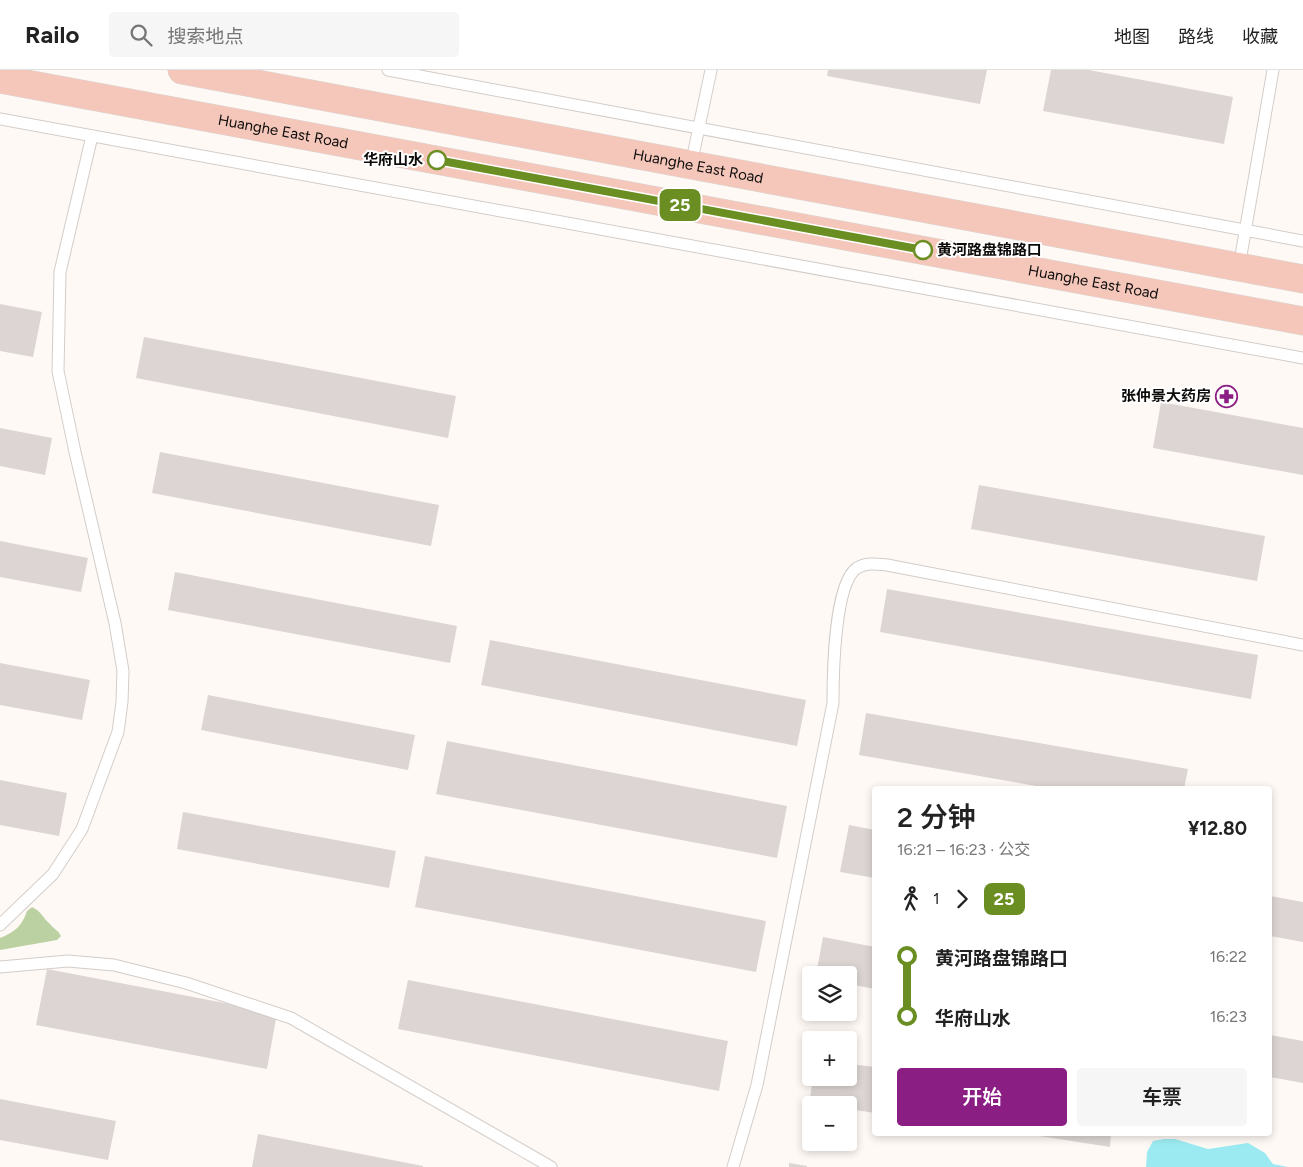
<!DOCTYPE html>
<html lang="zh">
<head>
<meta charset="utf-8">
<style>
  :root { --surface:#fff; --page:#f6f6f6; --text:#222; --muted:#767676; --line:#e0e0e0; --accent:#8a1e83 }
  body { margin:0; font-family:Figtree,"Noto Sans SC",sans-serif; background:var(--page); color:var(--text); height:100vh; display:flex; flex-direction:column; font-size:19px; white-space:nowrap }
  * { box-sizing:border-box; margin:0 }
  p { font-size:16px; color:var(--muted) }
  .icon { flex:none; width:28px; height:28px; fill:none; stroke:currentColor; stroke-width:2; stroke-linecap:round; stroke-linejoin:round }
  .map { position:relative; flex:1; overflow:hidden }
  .sheet { position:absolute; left:872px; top:716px; width:400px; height:350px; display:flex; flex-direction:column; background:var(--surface); border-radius:5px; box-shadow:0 2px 8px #0003 }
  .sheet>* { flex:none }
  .badge { padding:0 10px; border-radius:8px; font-size:18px; line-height:32px }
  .tools { position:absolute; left:802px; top:896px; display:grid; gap:10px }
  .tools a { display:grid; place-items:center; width:55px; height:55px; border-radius:5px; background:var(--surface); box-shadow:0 2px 8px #0003; font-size:25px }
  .map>.badge { position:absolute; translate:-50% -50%; box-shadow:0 0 0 2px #fff }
  .legs { display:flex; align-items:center; gap:8px; height:55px; padding:0 25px; font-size:16px }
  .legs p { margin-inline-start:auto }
  .overview { display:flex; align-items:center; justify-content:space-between; height:85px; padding:0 25px }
  h1 { font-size:28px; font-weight:600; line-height:38px }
  .primary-button { display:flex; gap:10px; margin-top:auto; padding:10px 25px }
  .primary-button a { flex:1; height:58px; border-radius:5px; background:var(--accent); color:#fff; font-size:20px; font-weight:600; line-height:58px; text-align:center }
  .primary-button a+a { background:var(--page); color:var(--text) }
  ul { padding:0 25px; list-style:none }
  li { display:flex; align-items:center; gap:18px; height:60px; font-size:19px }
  li i { display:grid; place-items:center; width:8px; height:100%; margin:0 6px; background:currentColor }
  li i::after { content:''; width:12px; height:12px; margin:-6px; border:4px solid; border-radius:50%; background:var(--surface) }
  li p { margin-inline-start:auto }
  li:first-child i { background:linear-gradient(#0000 50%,currentColor 0) }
  li:last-child i { background:linear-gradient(currentColor 50%,#0000 0) }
  header { display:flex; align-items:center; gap:30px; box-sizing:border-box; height:70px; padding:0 25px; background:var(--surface); border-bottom:1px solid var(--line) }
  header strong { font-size:24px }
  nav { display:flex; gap:28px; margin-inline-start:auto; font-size:18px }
  .search { width:350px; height:45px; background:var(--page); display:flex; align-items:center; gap:12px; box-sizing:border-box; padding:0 18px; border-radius:5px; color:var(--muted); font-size:19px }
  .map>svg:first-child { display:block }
  .green { fill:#bcd1a2 }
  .water { fill:#9ceaf1 }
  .building { fill:#dcd5d4 }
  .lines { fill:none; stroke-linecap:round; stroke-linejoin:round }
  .service-casing { stroke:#d3cdc9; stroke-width:13 }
  .primary-casing { stroke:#d8d8d8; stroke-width:29 }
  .service { stroke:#fff; stroke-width:11 }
  .primary { stroke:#f4c7ba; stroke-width:28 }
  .line-1-casing { stroke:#fff; stroke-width:11 }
  .line-1 { stroke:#6b8e23; stroke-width:8 }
  .stop-1-dot { fill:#fff; stroke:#6b8e23; stroke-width:2.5 }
  .labels { text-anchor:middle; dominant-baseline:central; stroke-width:4; stroke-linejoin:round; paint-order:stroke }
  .street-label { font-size:15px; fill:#0d0b0a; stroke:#fff }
  .stop-label { font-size:15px; font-weight:bold; fill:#0d0b0a; stroke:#fff; text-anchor:end }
  .poi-label { font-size:15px; font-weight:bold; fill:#0d0b0a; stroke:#fff; text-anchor:end }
</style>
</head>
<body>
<header>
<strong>Railo</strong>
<div class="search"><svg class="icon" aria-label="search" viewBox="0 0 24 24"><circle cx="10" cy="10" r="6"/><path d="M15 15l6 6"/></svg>搜索地点</div>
<nav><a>地图</a><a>路线</a><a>收藏</a></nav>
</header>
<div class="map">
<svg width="1303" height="1097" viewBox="0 0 1303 1097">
  <rect width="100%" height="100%" fill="#fff9f5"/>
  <path class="green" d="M32,837C41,841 43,848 50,854C54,859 58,860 61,866L57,870L0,880V868C15,862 22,856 27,841Z"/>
  <path class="water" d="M1164,1069H1175L1208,1079L1248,1073L1265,1083L1273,1094L1288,1097H1146L1147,1082L1153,1071Z"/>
  <path class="building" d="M828,0H987L980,34L827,6Z
    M1051,0H1089L1233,27L1224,74L1043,41Z
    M0,234L42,242L33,287L0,281Z
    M144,267L456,326L448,368L136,308Z
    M1161,332L1303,358V405L1153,378Z
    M0,358L52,368L45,405L0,396Z
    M160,382L439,435L431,476L152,423Z
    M979,415L1265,466L1257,511L971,459Z
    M0,471L88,488L81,522L0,507Z
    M175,502L457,556L450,593L168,540Z
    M887,519L1258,585L1251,629L880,562Z
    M490,570L806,630L797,676L481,615Z
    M0,593L90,610L82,650L0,635Z
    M208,625L415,665L408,700L201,660Z
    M866,643L1188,699L1184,719H1053L859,685Z
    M447,671L787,736L777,788L436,724Z
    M0,710L67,723L59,766L0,755Z
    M183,742L396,781L389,818L177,779Z
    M849,755L875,760V808L840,802Z
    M425,786L766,851L756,902L415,837Z
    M1270,826L1303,832V872L1270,866Z
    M823,867L875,877V919L849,914V905H816Z
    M47,899L277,943L267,999L36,955Z
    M408,910L728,971L719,1021L398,959Z
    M1270,965L1303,971V1013L1270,1007Z
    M849,994L875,997V1043L849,1039V1035L809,1034L813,1008H849Z
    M0,1029L116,1051L108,1090L0,1070Z
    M258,1064L423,1096V1097H252Z
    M1027,1064H1111L1110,1077Z
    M789,1093L807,1096V1097H789Z"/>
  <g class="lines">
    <defs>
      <path id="service" d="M388,0L1303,171
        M0,49L1303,288
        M691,95L711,0
        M1239,197L1273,0
        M0,855L53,804L82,759L118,662L122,632L123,601L115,553L75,382L58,301L60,202L92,66
        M0,897L68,891L114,895L186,913L291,948L551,1097
        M733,1097L757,1015L833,633C833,606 834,513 857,498C867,492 876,494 887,495L1303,575"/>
      <g id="primary">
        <path id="s1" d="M182,0L1303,209"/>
        <path id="s2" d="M0,9L1303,251"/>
      </g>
    </defs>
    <use href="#service" class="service-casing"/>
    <use href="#primary" class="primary-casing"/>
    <use href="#service" class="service"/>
    <use href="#primary" class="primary"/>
  </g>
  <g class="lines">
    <defs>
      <path id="line-1" d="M437,90L923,180"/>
    </defs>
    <use href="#line-1" class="line-1-casing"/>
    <use href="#line-1" class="line-1"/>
  </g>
  <defs>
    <symbol id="pharmacy-ring" viewBox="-11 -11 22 22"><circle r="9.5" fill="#fff" stroke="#8a1e83" stroke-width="1.5"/><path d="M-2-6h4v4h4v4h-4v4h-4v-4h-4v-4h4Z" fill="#8a1e83"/></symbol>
  </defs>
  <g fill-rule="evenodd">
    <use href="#pharmacy-ring" x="1214" y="314" width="25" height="25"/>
  </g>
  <g class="stop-1-dot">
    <circle cx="437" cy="90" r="9"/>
    <circle cx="923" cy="180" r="9"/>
  </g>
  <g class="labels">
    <g class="street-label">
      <text stroke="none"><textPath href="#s2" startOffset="288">Huanghe East Road</textPath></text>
      <text stroke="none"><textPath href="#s1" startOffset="525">Huanghe East Road</textPath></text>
      <text stroke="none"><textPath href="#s2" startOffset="1112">Huanghe East Road</textPath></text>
    </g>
    <g class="stop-label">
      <text x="423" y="90">华府山水</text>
      <text x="937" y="180" text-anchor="start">黄河路盘锦路口</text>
    </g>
    <g class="poi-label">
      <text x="1211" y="326">张仲景大药房</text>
    </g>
  </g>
</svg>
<div class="tools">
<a><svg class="icon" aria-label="layers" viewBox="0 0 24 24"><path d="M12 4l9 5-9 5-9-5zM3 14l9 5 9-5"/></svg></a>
<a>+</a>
<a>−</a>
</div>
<b class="badge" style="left:680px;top:135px;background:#6b8e23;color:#fff">25</b>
<section class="sheet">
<div class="overview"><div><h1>2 分钟</h1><p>16:21 – 16:23 · 公交</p></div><b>¥12.80</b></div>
<div class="legs"><svg class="icon" aria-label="walk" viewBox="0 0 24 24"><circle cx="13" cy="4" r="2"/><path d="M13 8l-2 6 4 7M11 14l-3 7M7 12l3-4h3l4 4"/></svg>1<svg class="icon" aria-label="forward" viewBox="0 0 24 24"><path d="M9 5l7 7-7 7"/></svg><b class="badge" style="background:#6b8e23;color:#fff">25</b></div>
<ul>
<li><i style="color:#6b8e23"></i><b>黄河路盘锦路口</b><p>16:22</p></li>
<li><i style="color:#6b8e23"></i><b>华府山水</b><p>16:23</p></li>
</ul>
<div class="primary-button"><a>开始</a><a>车票</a></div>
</section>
</div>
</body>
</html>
